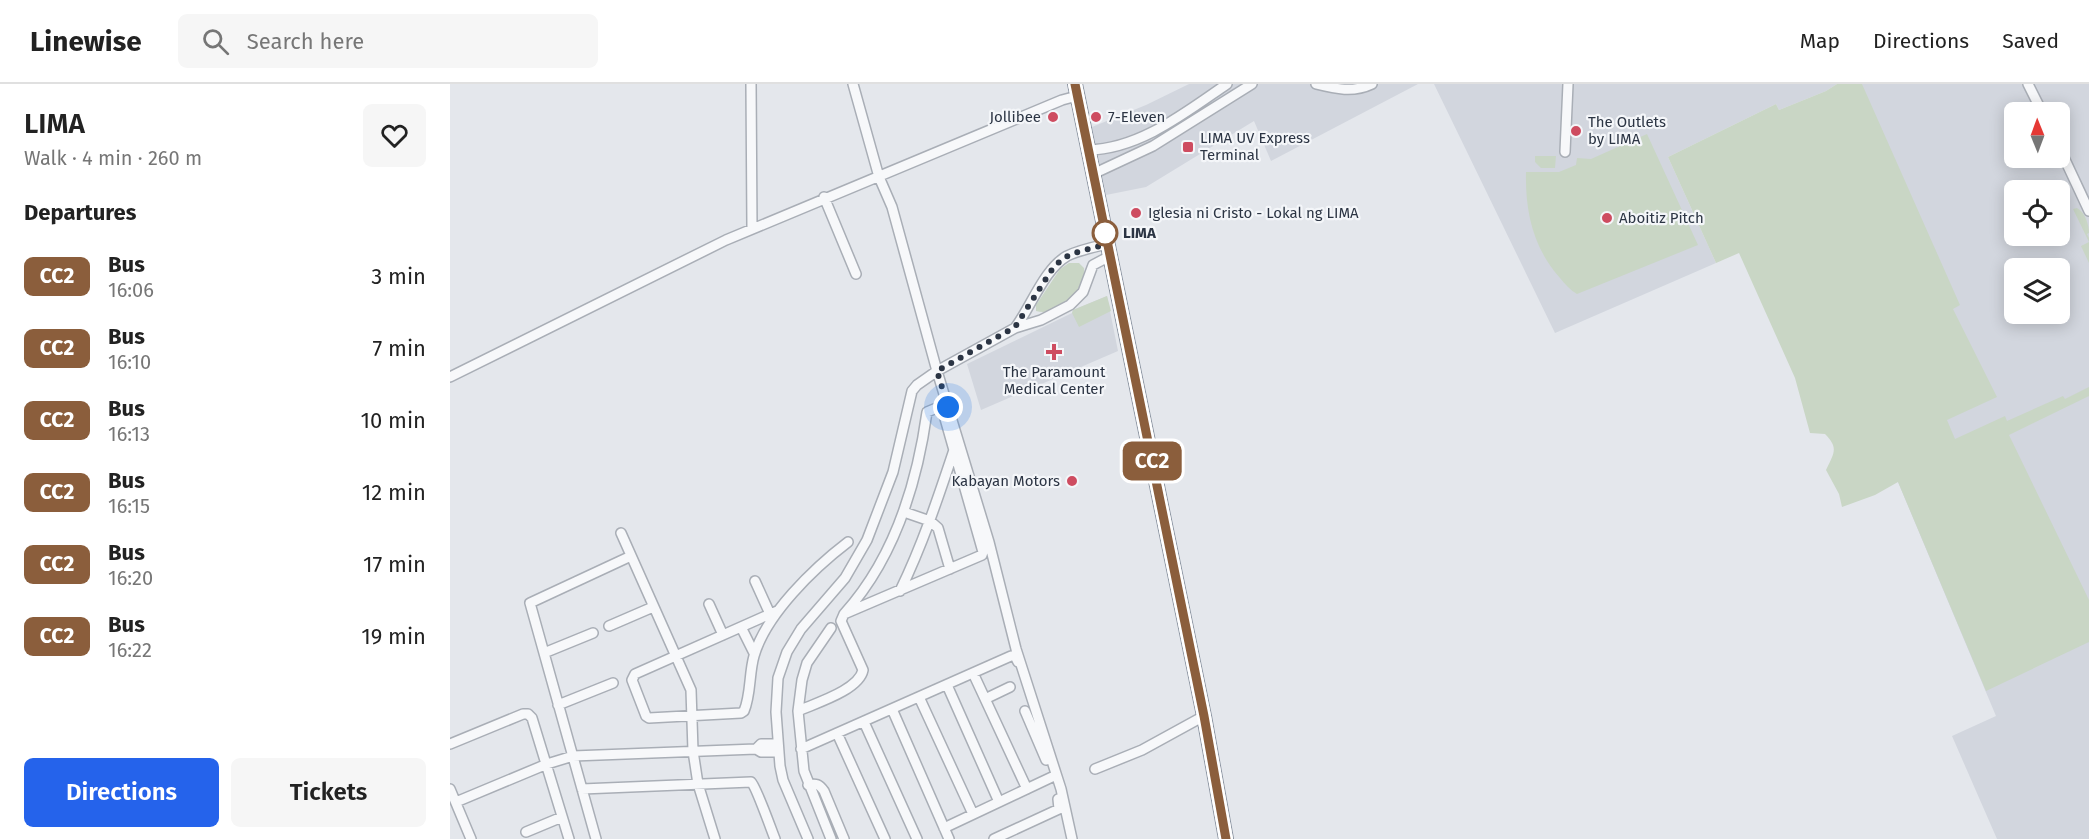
<!DOCTYPE html>
<html lang="en">
<head>
<meta charset="utf-8">
<style>
  :root { --surface:#fff; --page:#f6f6f6; --text:#222; --muted:#767676; --line:#e0e0e0; --accent:#2563eb }
  body { margin:0; font-family:"Fira Sans",sans-serif; background:var(--page); color:var(--text); height:100vh; display:flex; flex-direction:column; font-size:22px; white-space:nowrap }
  * { box-sizing:border-box; margin:0 }
  p { font-size:20px; color:var(--muted) }
  .icon { flex:none; width:33px; height:33px; fill:none; stroke:currentColor; stroke-width:2; stroke-linecap:round; stroke-linejoin:round }
  .map { position:relative; flex:1; overflow:hidden }
  .panel { display:flex; flex-direction:column; background:var(--surface); width:450px }
  .panel>* { flex:none }
  .badge { padding:0 12px; border-radius:9px; font-size:21px; line-height:39px }
  .needle { width:39px; rotate:359deg }
  .fabs { position:absolute; left:1554px; top:18px; display:grid; gap:12px }
  .fabs a { display:grid; place-items:center; width:66px; height:66px; border-radius:9px; background:var(--surface); box-shadow:0 3px 15px #0003; font-size:30px }
  .you { position:absolute; width:30px; height:30px; margin:-15px; border:4px solid #fff; border-radius:50%; background:#1a73e8; box-shadow:0 0 0 9px #1a73e833 }
  .map>.badge { position:absolute; translate:-50% -50%; box-shadow:0 0 0 3px #fff }
  h2 { padding:0 24px; font-size:22px; line-height:54px }
  .round { display:grid; place-items:center; flex:none; width:63px; height:63px; border-radius:9px; background:var(--page) }
  .headline { display:flex; align-items:center; justify-content:space-between; height:102px; padding:0 24px }
  h1 { font-size:28px; font-weight:600; line-height:45px }
  .button { display:flex; gap:12px; margin-top:auto; padding:12px 24px }
  .button a { flex:1; height:69px; border-radius:9px; background:var(--accent); color:#fff; font-size:24px; font-weight:600; line-height:69px; text-align:center }
  .button a+a { background:var(--page); color:var(--text) }
  ul { padding:0; list-style:none }
  li { display:flex; align-items:center; gap:18px; height:72px; padding:0 24px }
  li div { flex:1 }
  li b { display:block; font-size:22px }
  li em { font-style:normal }
  li .badge { min-width:66px; font-weight:700; text-align:center }
  header { display:flex; align-items:center; gap:36px; box-sizing:border-box; height:84px; padding:0 30px; background:var(--surface); border-bottom:2px solid var(--line) }
  header strong { font-size:28px }
  nav { display:flex; gap:33px; margin-inline-start:auto; font-size:21px }
  .search { width:420px; height:54px; background:var(--page); display:flex; align-items:center; gap:15px; box-sizing:border-box; padding:0 21px; border-radius:9px; color:var(--muted); font-size:22px }
  main { display:flex; flex:1; min-height:0 }
  .map>svg:first-child { display:block }
  .built { fill:#d2d6de; fill-rule:evenodd }
  .green { fill:#c9d6c5 }
  .lines { fill:none; stroke-linecap:round; stroke-linejoin:round }
  .minor-casing { stroke:#a9aeb6; stroke-width:12 }
  .highway-casing { stroke:#8c95a2; stroke-width:16 }
  .minor { stroke:#f7f8fa; stroke-width:9 }
  .highway { stroke:#fff; stroke-width:14 }
  .line-casing { stroke:#fff; stroke-width:14 }
  .line { stroke:#8b5e3c; stroke-width:9 }
  .walk { stroke:#2c3544; stroke-width:6; stroke-dasharray:0 10.8 }
  .poi-dot { fill:#ce4c60; stroke:#f4f6f9; stroke-width:2 }
  .stop-dot { fill:#fff; stroke:#8b5e3c; stroke-width:3 }
  .labels { text-anchor:middle; dominant-baseline:central; stroke-width:4.5; stroke-linejoin:round; paint-order:stroke }
  .poi-label { font-size:15px; fill:#2c3544; stroke:#f4f6f9; text-anchor:start }
  .stop-label { font-size:15px; font-weight:bold; fill:#2c3544; stroke:#f4f6f9; text-anchor:start }
</style>
</head>
<body>
<header>
<strong>Linewise</strong>
<div class="search"><svg class="icon" aria-label="search" viewBox="0 0 24 24"><circle cx="10" cy="10" r="6"/><path d="M15 15l6 6"/></svg>Search here</div>
<nav><a>Map</a><a>Directions</a><a>Saved</a></nav>
</header>
<main>
<section class="panel">
<div class="headline"><div><h1>LIMA</h1><p>Walk · 4 min · 260 m</p></div><a class="round"><svg class="icon" aria-label="heart" viewBox="0 0 24 24"><path d="M12 20l-8-8c-3-5 5-10 8-4 3-6 11-1 8 4z"/></svg></a></div>
<h2>Departures</h2>
<ul>
<li><span class="badge" style="background:#8b5e3c;color:#fff">CC2</span><div><b>Bus</b><p>16:06</p></div><em>3 min</em></li>
<li><span class="badge" style="background:#8b5e3c;color:#fff">CC2</span><div><b>Bus</b><p>16:10</p></div><em>7 min</em></li>
<li><span class="badge" style="background:#8b5e3c;color:#fff">CC2</span><div><b>Bus</b><p>16:13</p></div><em>10 min</em></li>
<li><span class="badge" style="background:#8b5e3c;color:#fff">CC2</span><div><b>Bus</b><p>16:15</p></div><em>12 min</em></li>
<li><span class="badge" style="background:#8b5e3c;color:#fff">CC2</span><div><b>Bus</b><p>16:20</p></div><em>17 min</em></li>
<li><span class="badge" style="background:#8b5e3c;color:#fff">CC2</span><div><b>Bus</b><p>16:22</p></div><em>19 min</em></li>
</ul>
<div class="button"><a>Directions</a><a>Tickets</a></div>
</section>
<div class="map">
<svg width="1639" height="755" viewBox="0 0 1639 755">
  <rect width="100%" height="100%" fill="#e4e7ec"/>
  <path class="built" d="M739,0H968L821,77L804,37L696,103L656,111L642,43L696,21Z
    M984,0H1387L1376,7L1329,26L1326,20L1218,73L1266,179L1105,249Z
    M1412,0H1639V755H1547L1502,652L1546,632L1448,398ZM1564,28H1610V74H1564ZM1564,106H1610V152H1564ZM1564,184H1610V230H1564Z
    M657,212L668,267L531,326L517,280L622,229L623,226Z"/>
  <path class="green" d="M1387,0H1412L1510,221L1503,225L1547,313L1497,336L1505,355L1555,332L1557,337L1613,312L1615,315L1639,303V312L1559,351L1639,516V558L1536,607L1448,398L1425,411L1392,423L1389,410L1376,386C1384,369 1389,364 1375,350L1360,349L1345,294L1289,169L1266,179L1218,73L1326,20L1329,26L1376,7Z
    M1197,50L1248,161L1127,210C1120,206 1115,200 1110,194C1083,164 1075,127 1076,88H1109L1126,81L1127,74L1141,75Z
    M1085,72H1106L1105,84H1091L1085,78Z
    M1627,124C1635,128 1639,141 1639,149L1637,150L1639,154V179L1631,162L1639,158L1623,125Z
    M619,179H629L634,184C636,207 610,233 586,227V221L610,185Z
    M657,212L661,227L629,243L622,229L623,226Z"/>
  <g class="lines">
    <defs>
      <path id="minor" d="M301,0L302,144
        M403,0L429,93L442,123L487,287L539,458L566,565L611,705L622,755
        M866,0C886,5 903,9 922,0
        M1578,0L1592,28
        M1610,65L1639,127
        M638,66C690,65 736,28 777,0
        M1115,68L1118,0
        M643,90L703,62L802,0
        M374,113L406,190
        M565,244C581,223 594,185 617,172C629,166 644,163 657,160
        M0,293L276,156L612,16L627,12
        M454,428L480,437L488,444L500,485
        M171,449L241,606L243,667L248,700L265,755
        M305,497L320,530
        M450,507C472,462 488,414 504,366
        M259,520L273,551
        M327,527L185,590L182,596L196,632L199,634L291,629L294,627C301,611 299,589 304,572C316,530 364,484 398,458
        M159,542L203,523
        M291,543L304,569
        M94,569L143,549
        M523,589L577,705
        M497,601L549,718
        M469,613L523,730
        M535,615L560,603
        M108,621L163,599
        M442,625L499,755
        M348,627C366,619 409,606 413,586L391,537L394,530L532,471L533,468L492,324L489,323L477,328C467,400 444,475 394,530
        M575,627L596,676
        M414,638L467,755
        M387,649L435,755
        M0,660L73,630H78L82,634L119,755
        M306,665L311,660H327
        M351,665L561,572H565L568,578
        M645,685L692,666L754,632
        M358,701C366,699 369,700 374,707L394,755
        M0,705L21,755
        M132,705L301,698C306,702 321,745 325,755
        M6,718L97,680L123,672L306,665L311,668H328
        M494,744L602,693
        M76,748L112,733
        M146,755L80,519L181,472
        M358,755L333,696L330,682L326,628L328,594L337,568L351,545L395,494L417,456L443,388L462,307L467,301L487,287L565,244L591,236L620,221L633,208L643,181L660,172
        M381,755L354,687L348,627L352,596L357,579L381,544
        M544,755L609,725L608,715"/>
      <path id="highway" d="M625,0L754,632L776,755"/>
    </defs>
    <use href="#minor" class="minor-casing"/>
    <use href="#highway" class="highway-casing"/>
    <use href="#minor" class="minor"/>
    <use href="#highway" class="highway"/>
  </g>
  <g class="lines">
    <defs>
      <path id="line" d="M625,0L754,632L776,755"/>
    </defs>
    <use href="#line" class="line-casing"/>
    <use href="#line" class="line"/>
    <path class="walk" d="M498,323L487,287L565,243L601,187L611,176L621,170L657,160L655,149"/>
  </g>
  <g class="poi-dot">
    <circle cx="603" cy="33" r="6"/>
    <circle cx="646" cy="33" r="6"/>
    <circle cx="1126" cy="47" r="6"/>
    <rect x="732" y="57" width="12" height="12" rx="3"/>
    <circle cx="686" cy="129" r="6"/>
    <circle cx="1157" cy="134" r="6"/>
    <path d="M601 259h6v6h6v6h-6v6h-6v-6h-6v-6h6z"/>
    <circle cx="622" cy="397" r="6"/>
  </g>
  <circle class="stop-dot" cx="655" cy="149" r="12"/>
  <g class="labels">
    <g class="poi-label">
      <text x="591" y="33" text-anchor="end">Jollibee</text>
      <text x="658" y="33">7-Eleven</text>
      <text x="1138" y="38">The Outlets<tspan x="1138" dy="17">by LIMA</tspan></text>
      <text x="750" y="54">LIMA UV Express<tspan x="750" dy="17">Terminal</tspan></text>
      <text x="698" y="129">Iglesia ni Cristo - Lokal ng LIMA</text>
      <text x="1169" y="134">Aboitiz Pitch</text>
      <text x="604" y="288" text-anchor="middle">The Paramount<tspan x="604" dy="17">Medical Center</tspan></text>
      <text x="610" y="397" text-anchor="end">Kabayan Motors</text>
    </g>
    <g class="stop-label">
      <text x="673" y="149">LIMA</text>
    </g>
  </g>
</svg>
<div class="fabs">
<a><svg class="needle" viewBox="-14 -14 28 28"><path d="M0-13l5 13h-10z" fill="#e53935"/><path d="M0 13l5-13h-10z" fill="#767676"/></svg></a>
<a><svg class="icon" aria-label="locate" viewBox="0 0 24 24"><circle cx="12" cy="12" r="6"/><path d="M12 2v4M12 18v4M2 12h4M18 12h4"/></svg></a>
<a><svg class="icon" aria-label="layers" viewBox="0 0 24 24"><path d="M12 4l9 5-9 5-9-5zM3 14l9 5 9-5"/></svg></a>
</div>
<div class="you" style="left:498px;top:323px"></div>
<b class="badge" style="left:702px;top:377px;background:#8b5e3c;color:#fff">CC2</b>
</div>
</main>
</body>
</html>
